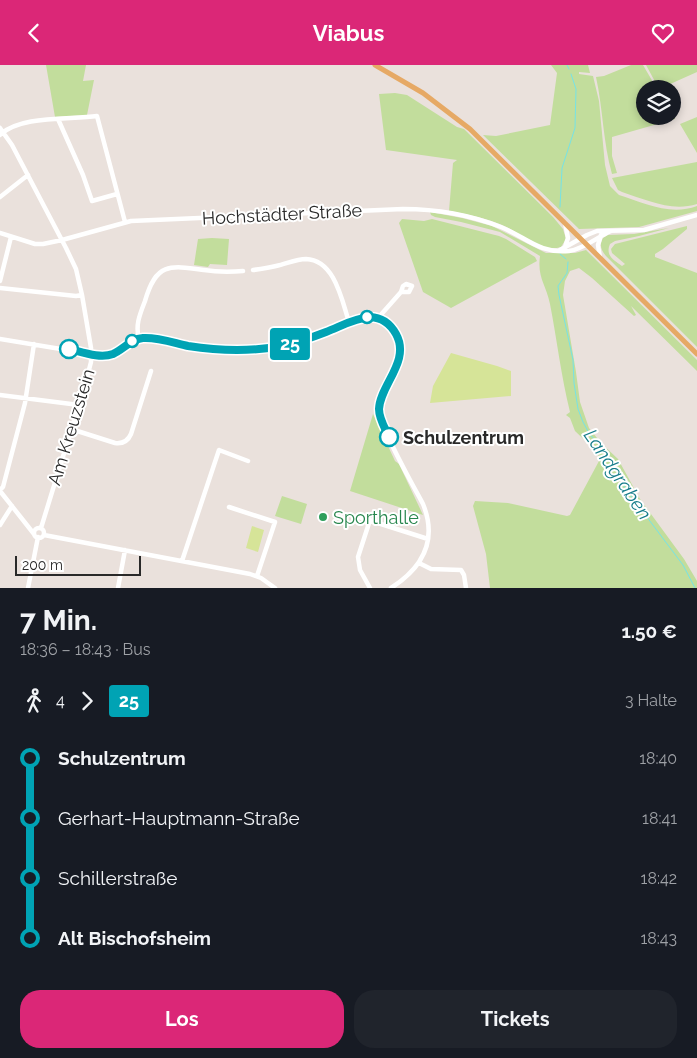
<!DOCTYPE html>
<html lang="de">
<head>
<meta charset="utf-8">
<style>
  :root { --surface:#171b24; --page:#20242c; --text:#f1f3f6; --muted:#9ea1a6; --accent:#db2777 }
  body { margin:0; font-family:Raleway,sans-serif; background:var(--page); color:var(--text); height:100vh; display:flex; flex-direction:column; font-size:19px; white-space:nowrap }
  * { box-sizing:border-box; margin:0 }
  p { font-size:16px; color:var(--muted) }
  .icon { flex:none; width:28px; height:28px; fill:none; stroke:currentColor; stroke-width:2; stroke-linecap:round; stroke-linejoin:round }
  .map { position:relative; height:523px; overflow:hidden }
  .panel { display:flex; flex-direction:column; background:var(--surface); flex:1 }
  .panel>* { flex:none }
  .badge { padding:0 10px; border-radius:4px; font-size:18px; line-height:32px }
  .controls { position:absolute; left:636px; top:15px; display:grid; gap:10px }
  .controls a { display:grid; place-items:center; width:45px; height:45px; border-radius:50%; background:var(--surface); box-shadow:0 2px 8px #0003; font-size:25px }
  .scale { position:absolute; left:15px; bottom:12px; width:126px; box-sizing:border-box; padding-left:5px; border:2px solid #292929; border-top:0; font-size:14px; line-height:18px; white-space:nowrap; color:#292929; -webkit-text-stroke:4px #fff; paint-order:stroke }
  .map>.badge { position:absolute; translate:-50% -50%; box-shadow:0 0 0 2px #fff }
  .legs { display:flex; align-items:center; gap:8px; height:55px; padding:0 20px; font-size:16px }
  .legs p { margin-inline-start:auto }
  .overview { display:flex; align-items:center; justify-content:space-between; height:85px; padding:0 20px }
  h1 { font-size:28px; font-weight:700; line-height:38px }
  .primary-button { display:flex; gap:10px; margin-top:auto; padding:10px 20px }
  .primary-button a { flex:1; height:58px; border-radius:20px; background:var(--accent); color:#fff; font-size:20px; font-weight:700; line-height:58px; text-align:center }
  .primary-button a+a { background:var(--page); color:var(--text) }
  ul { padding:0 20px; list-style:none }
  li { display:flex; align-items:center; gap:18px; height:60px; font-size:19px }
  li i { display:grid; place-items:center; width:8px; height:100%; margin:0 6px; background:currentColor }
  li i::after { content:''; width:12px; height:12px; margin:-6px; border:4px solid; border-radius:50%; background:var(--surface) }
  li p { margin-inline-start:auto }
  li:first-child i { background:linear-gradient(#0000 50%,currentColor 0) }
  li:last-child i { background:linear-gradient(currentColor 50%,#0000 0) }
  header { display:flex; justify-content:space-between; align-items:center; height:65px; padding:0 20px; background:var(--accent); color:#fff; font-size:22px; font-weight:700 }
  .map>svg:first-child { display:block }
  .green { fill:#c2dd9c }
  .pitch { fill:#d6e498 }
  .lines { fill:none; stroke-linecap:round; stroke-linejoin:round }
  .stream { stroke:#76e3e6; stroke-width:1 }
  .minor { stroke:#fff; stroke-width:4.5 }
  .major { stroke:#e6a965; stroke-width:5 }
  .line-1-casing { stroke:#fff; stroke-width:11 }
  .line-1 { stroke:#00a3b4; stroke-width:8 }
  .stop-1-dot { fill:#fff; stroke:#00a3b4; stroke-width:2.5 }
  .leisure-dot { fill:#2e9e5b; stroke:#fff; stroke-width:2 }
  .labels { text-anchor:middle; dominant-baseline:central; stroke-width:4; stroke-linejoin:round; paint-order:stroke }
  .street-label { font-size:18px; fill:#292929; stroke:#fff }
  .stop-label { font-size:18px; font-weight:bold; fill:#292929; stroke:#fff; text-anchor:start }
  .leisure-label { font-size:18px; fill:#27864d; stroke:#fff; text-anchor:start }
  .water-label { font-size:19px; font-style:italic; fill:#167d8a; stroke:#fff }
</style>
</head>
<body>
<header><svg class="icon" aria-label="back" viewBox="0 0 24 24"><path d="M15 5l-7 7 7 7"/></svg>Viabus<svg class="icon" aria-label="heart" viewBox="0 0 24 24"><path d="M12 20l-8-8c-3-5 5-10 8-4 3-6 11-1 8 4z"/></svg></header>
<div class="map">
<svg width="697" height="523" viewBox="0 0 697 523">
  <rect width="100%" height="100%" fill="#eae1dc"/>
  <path class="green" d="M46,0H86L83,16L94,15L87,50L55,52Z
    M551,0H588L590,8L579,7V9L593,11L599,36L605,100L610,121L619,130C644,138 670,151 697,141V146L639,162L579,164L483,70L496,71L550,60L557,8Z
    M631,0H643L657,24H645V51H672L673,49L675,54L612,72V91L617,108L612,109C603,78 603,44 596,12L604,11Z
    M646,0H697V7L659,24Z
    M395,28L407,30L457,62L464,64L553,152L563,164L566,174L561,182C539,189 521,167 502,160C485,153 467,149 449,146L453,98L457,95L386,85L379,29Z
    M697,52V88L680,59Z
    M697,97V139C671,147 647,135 622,127L618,125L612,113Z
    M430,147L462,153L492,161L546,188H575L586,185L697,295V306L631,241L636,250L634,251L592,213L579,203L570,206L565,216L563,230L576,307L580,337L589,363L601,378L618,394L640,434L684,494L697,516V523H490L486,489L473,441L475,436L508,438L567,451L570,450L599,396L598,388L575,366L570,353L566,350L570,347C561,311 557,275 550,239C546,219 537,213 540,191L500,167L461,157L435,152L431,150Z
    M402,154L424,156L432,154L499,171L506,174L535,192L537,196L451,243L423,227L399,158Z
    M687,161V164L663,184L655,189V192L697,208V282L606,191C601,185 599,180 603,173L608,170L634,169L669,163L639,171L615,176L610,179C605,191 614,195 622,201L625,199L612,188L611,184L615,179Z
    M212,173L229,174L227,200L210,199L208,202L194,200L198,174Z
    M373,349L395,396L399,399L423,450L350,426Z
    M282,431L307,439L301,459L275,451Z"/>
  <path class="pitch" d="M451,288L497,301L511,306V331L430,338L433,321Z
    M252,461L264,465L258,487L246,483Z"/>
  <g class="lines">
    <path class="stream" d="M567,0L569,4
      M560,142L562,103L575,63L576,24L571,9
      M560,189L566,194
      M568,197L567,208L558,221L559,230L573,295L574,318L578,344L583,357L590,370L606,385L625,423L683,500L695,523"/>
    <path class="minor" d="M58,54L83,110L92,136L117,129
      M0,63L12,80L66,183L76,204L82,230L91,283V297L85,320L41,463
      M0,70C20,50 70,55 97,51L125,157
      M0,132L28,110
      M565,158L568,173L565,182
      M0,168L35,179H43L62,175L131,156L403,144C436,144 470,150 501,162C526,172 539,189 569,186C584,184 597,172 611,166
      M560,185L587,170L597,166L644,165L697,150
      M600,193L598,180L601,170
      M253,205C261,204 268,203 276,201C286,199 296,194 306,194C335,195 342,236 349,257
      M0,216L11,172
      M0,223L76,231L82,230
      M378,253L401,227L403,221L406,219L412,221L409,227H401
      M0,274L103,291C119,289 128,274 144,273C158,272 174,278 188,281C216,286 247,286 275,282C291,279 307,274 322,269C338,263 355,251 372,252C383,252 394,262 397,272C408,301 380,320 379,344C378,359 414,422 423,439C438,476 422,503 391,523
      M139,274C135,260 140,249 145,236C156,198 169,200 204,205C217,207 230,207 243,206
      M0,330L79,340
      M71,364L115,378C123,379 128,376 131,369L151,306
      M0,425L3,422L25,338L34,279
      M0,426L34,469
      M229,442L275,457L257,511
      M359,452L428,474
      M0,460L12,441
      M34 468a5 5 0 1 1 10 0a5 5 0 1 1-10 0Z
      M44,470L250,509L261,513L275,523
      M182,496L219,385L248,396
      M419,498L431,504L461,505L464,510L466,523
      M28,523L38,472
      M118,523L125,485
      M370,523L360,505L358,492L370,455"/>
    <path class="major" d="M375,0L423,28L470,64L697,289"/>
  </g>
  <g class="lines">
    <defs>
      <path id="line-1" d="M69,284C82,287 100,294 113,289C124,284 131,274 143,273C158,272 174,278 188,281C220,286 254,287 286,280C299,277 313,272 326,267C350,258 378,238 396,269C411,296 380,320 379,344C379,354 385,363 389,372"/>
    </defs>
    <use href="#line-1" class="line-1-casing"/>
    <use href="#line-1" class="line-1"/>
  </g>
  <g class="stop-1-dot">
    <circle cx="367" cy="252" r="6"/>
    <circle cx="132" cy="276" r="6"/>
    <circle cx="69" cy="284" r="9"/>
    <circle cx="389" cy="372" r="9"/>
  </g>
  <circle class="leisure-dot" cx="323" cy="452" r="5"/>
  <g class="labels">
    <g class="street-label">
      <text transform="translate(282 149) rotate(-3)">Hochstädter Straße</text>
      <text transform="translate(71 362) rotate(-73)">Am Kreuzstein</text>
    </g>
    <g class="stop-label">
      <text x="403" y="372">Schulzentrum</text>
    </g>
    <g class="leisure-label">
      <text x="333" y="452">Sporthalle</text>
    </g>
    <g class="water-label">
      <text transform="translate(618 409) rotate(56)">Landgraben</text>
    </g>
  </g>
</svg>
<div class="controls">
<a><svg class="icon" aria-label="layers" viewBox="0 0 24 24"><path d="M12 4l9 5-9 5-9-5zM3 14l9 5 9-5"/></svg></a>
</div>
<div class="scale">200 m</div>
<b class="badge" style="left:290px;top:279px;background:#00a3b4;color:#fff">25</b>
</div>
<section class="panel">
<div class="overview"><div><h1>7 Min.</h1><p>18:36 – 18:43 · Bus</p></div><b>1.50 €</b></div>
<div class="legs"><svg class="icon" aria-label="walk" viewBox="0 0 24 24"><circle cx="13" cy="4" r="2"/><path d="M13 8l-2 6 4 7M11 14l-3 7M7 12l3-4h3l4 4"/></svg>4<svg class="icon" aria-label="forward" viewBox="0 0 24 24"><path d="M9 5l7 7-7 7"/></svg><b class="badge" style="background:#00a3b4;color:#fff">25</b><p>3 Halte</p></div>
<ul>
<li><i style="color:#00a3b4"></i><b>Schulzentrum</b><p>18:40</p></li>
<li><i style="color:#00a3b4"></i><span>Gerhart-Hauptmann-Straße</span><p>18:41</p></li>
<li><i style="color:#00a3b4"></i><span>Schillerstraße</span><p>18:42</p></li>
<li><i style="color:#00a3b4"></i><b>Alt Bischofsheim</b><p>18:43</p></li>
</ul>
<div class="primary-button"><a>Los</a><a>Tickets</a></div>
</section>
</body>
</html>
